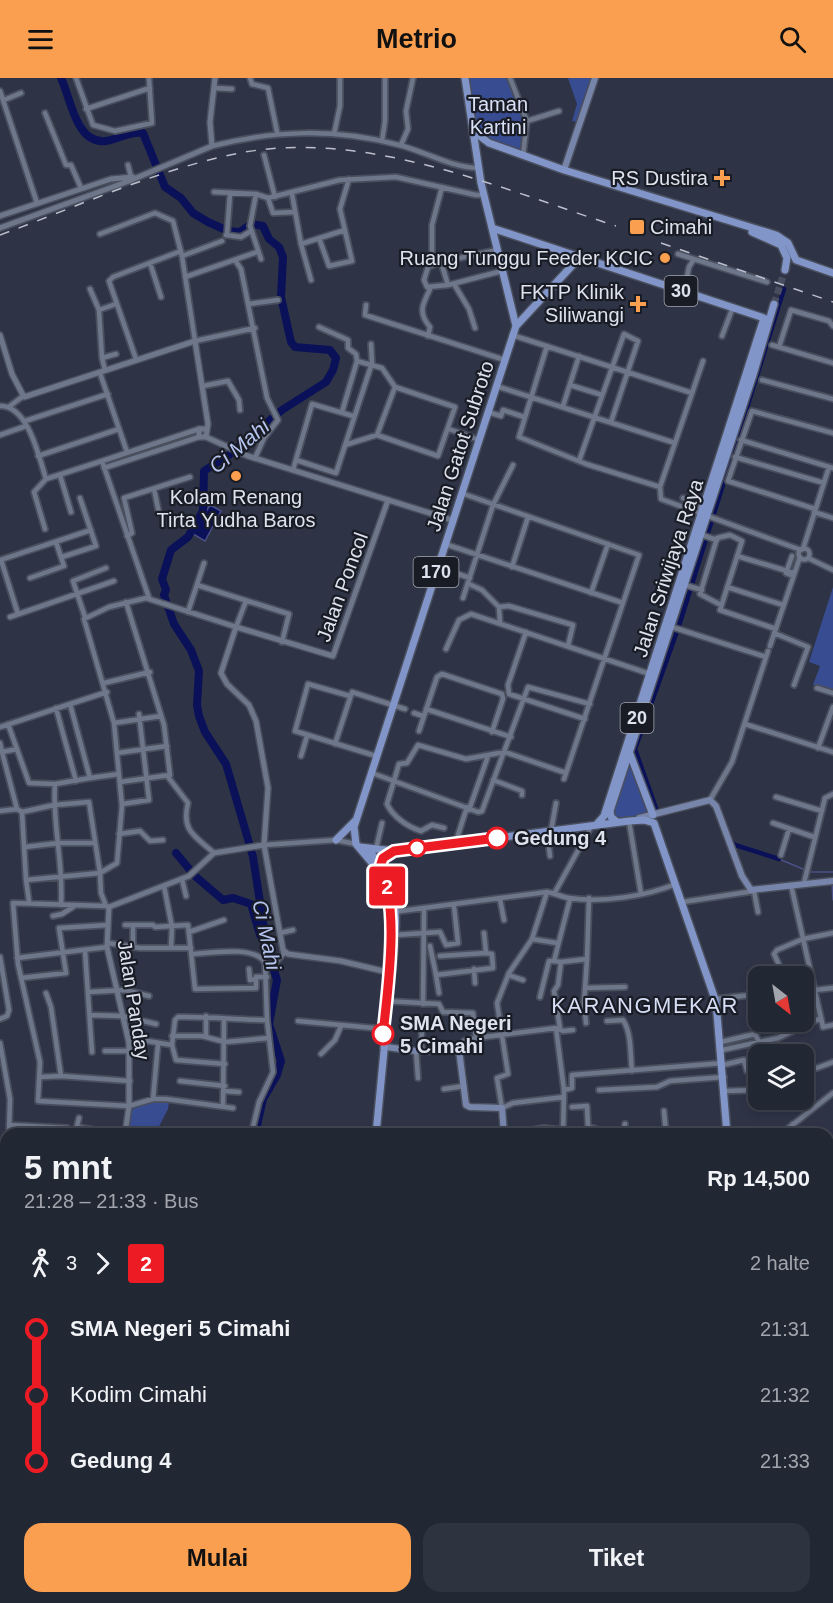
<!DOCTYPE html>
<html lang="id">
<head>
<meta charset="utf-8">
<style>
  :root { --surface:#222734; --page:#2e3340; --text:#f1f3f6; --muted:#a2a5ac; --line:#3f444f; --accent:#fa9f4f }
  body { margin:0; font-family:Helvetica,sans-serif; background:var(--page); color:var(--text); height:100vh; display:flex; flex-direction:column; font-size:22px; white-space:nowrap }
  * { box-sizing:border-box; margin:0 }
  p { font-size:20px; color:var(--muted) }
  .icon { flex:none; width:33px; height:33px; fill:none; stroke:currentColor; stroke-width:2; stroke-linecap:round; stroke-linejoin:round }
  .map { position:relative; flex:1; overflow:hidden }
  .sheet { position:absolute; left:0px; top:1050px; width:834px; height:476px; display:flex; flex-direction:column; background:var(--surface); border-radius:18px 18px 0 0; box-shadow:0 3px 9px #0003,0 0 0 2px var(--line) }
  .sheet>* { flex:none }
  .badge { padding:0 12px; border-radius:4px; font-size:21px; line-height:39px }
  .needle { width:39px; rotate:149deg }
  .controls { position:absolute; left:748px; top:888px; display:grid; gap:12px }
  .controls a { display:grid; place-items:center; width:66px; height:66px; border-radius:12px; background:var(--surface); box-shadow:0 3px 9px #0003,0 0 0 2px var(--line); font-size:30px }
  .map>.badge { position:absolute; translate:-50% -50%; box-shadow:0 0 0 3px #fff }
  .legs { display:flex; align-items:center; gap:9px; height:66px; padding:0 24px; font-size:20px }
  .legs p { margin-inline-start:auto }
  .headline { display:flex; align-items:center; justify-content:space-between; height:102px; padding:0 24px }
  h1 { font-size:33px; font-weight:700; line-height:45px }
  .action { display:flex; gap:12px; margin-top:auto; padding:12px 24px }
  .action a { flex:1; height:69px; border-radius:18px; background:var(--accent); color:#111; font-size:24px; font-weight:700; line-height:69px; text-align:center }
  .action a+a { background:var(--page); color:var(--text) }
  ul { padding:0 24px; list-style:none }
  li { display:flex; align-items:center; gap:21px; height:66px; font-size:22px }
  li i { display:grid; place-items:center; width:9px; height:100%; margin:0 8px; background:currentColor }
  li i::after { content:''; width:15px; height:15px; margin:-8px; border:4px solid; border-radius:50%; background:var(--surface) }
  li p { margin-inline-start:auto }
  li:first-child i { background:linear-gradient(#0000 50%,currentColor 0) }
  li:last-child i { background:linear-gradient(currentColor 50%,#0000 0) }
  header { display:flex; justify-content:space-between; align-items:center; height:78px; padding:0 24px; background:var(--accent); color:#111; font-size:27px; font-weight:700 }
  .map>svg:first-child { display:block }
  .green { fill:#384c92 }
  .water { fill:#0b1158; stroke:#4a5085; stroke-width:1.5 }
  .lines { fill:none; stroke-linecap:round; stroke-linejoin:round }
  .stream { stroke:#4a5085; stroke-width:1.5 }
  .canal { stroke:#0b1158; stroke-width:4.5 }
  .river { stroke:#0b1158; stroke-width:8 }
  .primary-tunnel { stroke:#484e5f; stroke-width:7; stroke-dasharray:7 3.5; stroke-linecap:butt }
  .minor-casing { stroke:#4a4f5e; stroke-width:8 }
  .tertiary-casing { stroke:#4a4f5e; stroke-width:8 }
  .secondary-casing { stroke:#4a4f5e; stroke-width:9 }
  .primary-casing { stroke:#4a4f5e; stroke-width:10 }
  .trunk-casing { stroke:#4a4f5e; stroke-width:10 }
  .minor { stroke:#6e768a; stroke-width:4.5 }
  .tertiary { stroke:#6e768a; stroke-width:5 }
  .secondary { stroke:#7885aa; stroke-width:6 }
  .primary { stroke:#8295c9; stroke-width:7 }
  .trunk { stroke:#899fde; stroke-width:8 }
  .rail { stroke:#bbbfcc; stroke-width:1.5; stroke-dasharray:10 10; stroke-linecap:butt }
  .line-1-casing { stroke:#fff; stroke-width:14 }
  .line-1 { stroke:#ed1c24; stroke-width:9 }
  .poi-dot { fill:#fa9f4f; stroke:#191c24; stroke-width:2 }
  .stop-1-dot { fill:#fff; stroke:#ed1c24; stroke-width:3 }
  .labels { text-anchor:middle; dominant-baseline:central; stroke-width:4.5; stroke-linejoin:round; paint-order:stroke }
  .shield { fill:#191c24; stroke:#a3a7b1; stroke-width:1.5 }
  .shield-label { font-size:18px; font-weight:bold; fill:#dee2ee }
  .park-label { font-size:20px; fill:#d8e0f6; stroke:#191c24 }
  .poi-label { font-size:20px; fill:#dee2ee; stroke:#191c24; text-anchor:end }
  .street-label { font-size:20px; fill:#dee2ee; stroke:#191c24 }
  .stop-label { font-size:20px; font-weight:bold; fill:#dee2ee; stroke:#191c24; text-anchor:start }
  .water-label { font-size:21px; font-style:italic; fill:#b5c5ef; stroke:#191c24 }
  .quarter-label { font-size:22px; letter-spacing:1.5px; fill:#d5def5; stroke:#191c24 }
</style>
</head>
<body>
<header><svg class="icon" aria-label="menu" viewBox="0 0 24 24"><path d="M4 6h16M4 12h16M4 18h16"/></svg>Metrio<svg class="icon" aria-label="search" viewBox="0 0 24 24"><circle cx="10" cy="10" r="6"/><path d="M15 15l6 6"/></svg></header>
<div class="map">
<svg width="833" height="1525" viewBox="0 0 833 1525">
  <rect width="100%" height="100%" fill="#2e3446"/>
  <path class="green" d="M467,0H506C519,22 530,47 521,73L480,58L475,49Z
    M568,0H593L579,44L572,43L577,26Z
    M833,509V614L813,607L820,588L809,584Z
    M629,683L648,737L608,741Z
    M153,1021L169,1023L168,1031L155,1056H126L130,1028Z"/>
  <path class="water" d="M210,427L221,433L205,463L193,456Z"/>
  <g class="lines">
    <path class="stream" d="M779,781L810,794H833
      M832,805L833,822"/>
    <path class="canal" d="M657,733L635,671L679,548L784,211
      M731,763L735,767L779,781"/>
    <path class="river" d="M61,0C71,21 76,67 106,63C119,61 129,53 143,55L165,109L181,120L193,135L208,144L228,153L240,154L251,146L263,148L269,161L279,169L283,179L281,219L291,264L295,269L330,272L336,280L333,292L326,304L282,332L229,377L204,393L203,433L188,459L171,472L162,501L166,512L164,517L174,546L191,572L199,593L197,627L199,638L205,654L226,686L245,751L253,779L267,869L277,902L269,946L281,983L277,997L263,1021L255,1056
      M176,775L195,798L223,822L233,820L251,826L260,857
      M245,1525L246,1520"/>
    <path class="primary-tunnel" d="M774,226L785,192"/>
    <defs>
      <path id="minor" d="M76,0L93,47L115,53L152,45L149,0
        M250,0L252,6L268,10L277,54
        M510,0L527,43L523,77
        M214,10L232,11
        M0,13L37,125
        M4,22L21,15
        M86,31L150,10
        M45,35L66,87H71L81,110
        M527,43L559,33
        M334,56L340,28V0
        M382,63L385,43V0
        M401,67L408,51L406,33L413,0
        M212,68C277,52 333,50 399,67C426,74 450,89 478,90
        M264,77L275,119
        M128,87L131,99
        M214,114L256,116L268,120L340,102L396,99L476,117H484
        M256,116L250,148L261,181
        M292,116L301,166L311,202
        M268,120L273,135L294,134
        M100,156L155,135L173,143L182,178L195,263L255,250
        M227,156L230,116
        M226,157L241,159L251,153
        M319,160L329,188L352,183L340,131L349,101
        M301,166L345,152
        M678,176L767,204
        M182,178L222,163
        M235,182L241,191L267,320L278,342L264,360L255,380
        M441,184L497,172
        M150,185L161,219
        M432,186V147L442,109
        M185,199L257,174
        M454,206L469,231L475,250
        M448,207L427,209L424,202L428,189L441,184L448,207L502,193
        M90,211L99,232
        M684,214L689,189L694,181
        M249,226L278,222
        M366,227L365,237L505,282
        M319,249L348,262V270L356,276L357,283L382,290L395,309L455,329L438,378L377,357L345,367
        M512,257L692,315
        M428,258L430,249C418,235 422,227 430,211
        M722,258L733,229
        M772,267L833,285
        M547,268L519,359L586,386L660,409
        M779,269L791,232L829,243L833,248
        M116,276L102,280L99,232L116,226
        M102,280L105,292
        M136,281L109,203L113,199L181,173
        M703,283L660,409L661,421L801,472
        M101,298L127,374
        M762,302L833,321
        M570,307L602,317
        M203,308L228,303L239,322L240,332
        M496,308L675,365
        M0,328C28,327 39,379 46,401
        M10,328L22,319
        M563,328L579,278
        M342,334L357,283
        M488,334L501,338L503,332L524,339
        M25,343L108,316
        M449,351L479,362
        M0,357L26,348
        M377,357L395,309
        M741,362L833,390
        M38,378L119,351
        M735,379L824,405
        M296,382L336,395L372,285L371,266
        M102,383L199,351
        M579,383L624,256L638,263L611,344
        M104,390L199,359
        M293,392L312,326L353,338
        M60,397L71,434
        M154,411L159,435
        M461,415L639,477L564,701
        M683,420L700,426V431
        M815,431L728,403L752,333L833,355
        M814,434L833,440
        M45,451L34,414L46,401L102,383L149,520
        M702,457L717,462
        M127,458L132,455L124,420L190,399
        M445,466L623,525
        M798.5 476a5.5 5.5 0 1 1 11 0a5.5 5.5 0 1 1-11 0Z
        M803,471L829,389
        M737,478L794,495
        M792,478L786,495L793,498
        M62,479L96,468L80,420
        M808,480L833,492
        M0,482L91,452
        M1,482L18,536
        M438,489L470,500
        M512,489L528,439
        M30,500L64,488L56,464
        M469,506L482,512L499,529L500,544
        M197,507L289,536L282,564
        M685,507L702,512
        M727,509L783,527
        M591,515L608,466
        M463,520L493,427L513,387
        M721,527L700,516L717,460L730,457L742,463L720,532L776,551
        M499,529L509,528L573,547L568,568
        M188,534L204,485
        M10,539L114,503
        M85,539L73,503L106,490
        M672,549L766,579
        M526,554L508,607L509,616L585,641
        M774,555L808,569L794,607
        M770,568L800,479
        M446,571L459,542L471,536L650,596
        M104,605L150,594
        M817,610L833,615
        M350,618L308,606L295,653L376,678
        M56,630L76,703
        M426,631L511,659
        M414,635L423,638
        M114,645L161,638
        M8,646L29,705L55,706
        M745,646L833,674
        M0,649L70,626
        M419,653L437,599L442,596L502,616L503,621L492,654
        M0,665L2,674
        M335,666L352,614L405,631
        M818,670L833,629
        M17,671L2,674L17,731
        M117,675L167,668
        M301,678L307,658
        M372,695L478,734L482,733L528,609L590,626
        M168,699L188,725C181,753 195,758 214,775
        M90,700L119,696
        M493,702L522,713V717
        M120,704L170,697L164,647L126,524
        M776,719L822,733
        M710,722L732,684L768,573
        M122,726L149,722L139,636
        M469,732L488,678
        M0,733L17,731L22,734L54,727L89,724L100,795L26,802L22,734
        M629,743L641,816
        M773,745L814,759
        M444,750L432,747L421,753C408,749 393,739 387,726L399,686L407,685L418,667L466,681L505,674L566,695
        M551,753L556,725
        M547,754L550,778
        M119,756L140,753L150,763L163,762
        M460,765L458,757L467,729
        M264,767L336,762L356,766
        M25,769L59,765H95
        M376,771L382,745
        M781,777L789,751
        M182,801L186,818
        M26,802L29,823
        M804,805L825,720L833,716
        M791,807L823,949L833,947
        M164,808L172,849L171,870
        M547,814L532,861L509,895L497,925L508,996L497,1000L502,1030L513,1025L564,1019
        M554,816L592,747
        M500,821L504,842
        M683,824L754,813L758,834
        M61,827C64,786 52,747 55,706L90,700L70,626L107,614
        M106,828L13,825L18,886L40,984L38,1023L129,1028L153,1021H166L233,1030
        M109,829L106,828L101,815L100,795L117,785L122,728L114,645L84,541L109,529L146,520L236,549L246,523
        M393,834L547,814C554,815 562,819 569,820C603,825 646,818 676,806
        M53,838L62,836L73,829
        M125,847H153L155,849L188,847L195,911L256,910V899H267
        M189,854L224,842
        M280,855L293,852
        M395,857L440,854L446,867L458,865L454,828
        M532,861L557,865
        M108,865L140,870H191
        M430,868L436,897
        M133,869V847
        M85,873L92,974
        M192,876C209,875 256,867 265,885L267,942L273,994L259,1024L252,1053L249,1056
        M440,878L486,875
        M0,879L9,932L7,938L0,941
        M17,880L107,869
        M561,884L587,881L589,820
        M265,886L276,884L285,874
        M249,891L250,902L256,901
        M474,891L475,905
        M508,897L523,902
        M770,898L780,889L774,876L777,872L803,861L833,855
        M21,900L66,895L59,850L108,847
        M585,910L625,909
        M804,911L814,908
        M815,912L833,910
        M89,914L125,912L149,918
        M46,915L51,929L61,998
        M439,915L436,897L493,890L492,876L486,875L484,855
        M540,919L549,883H554
        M715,921L751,917L759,909
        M386,923L439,926L443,934L473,935L476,960
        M423,926L424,832
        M90,937L122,938L156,946
        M206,938V958
        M298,943L384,951
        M607,943L623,942C632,956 630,976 632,993
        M586,945L584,925L587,881
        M556,950L564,1012L563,1056
        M560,950L554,913L558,907L561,884L554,883L570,821
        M172,958H202L225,964L269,960
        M129,960L172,967L175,942L178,939C208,938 237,942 267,942
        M770,962L771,976
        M721,964L755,956L759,964
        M0,965L10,1021L9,1056
        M172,967L176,982L225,986
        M459,972L464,963L476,960L556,950L563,953L573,952
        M722,972L778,960L821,940
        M105,973H130
        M416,973L418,1000
        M421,973L422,949
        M321,976L335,962L341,948
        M723,987L744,982L747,993H759
        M804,989L817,990L833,984
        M40,999L61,998L130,1003
        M180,1003L225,1008
        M444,1011L464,1008
        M564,1012L572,1010V997L723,985
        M599,1012L657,1009L670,1003L724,999
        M224,1013L239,1014
        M724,1013L759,1012
        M153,1021L158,966
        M223,1028L224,942
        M572,1029L587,1028L588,1049L596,1051L597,1056
        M664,1033L666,1056
        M793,1046L796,1056
        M9,1047L67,1050
        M77,1049L118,1056
        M376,1054L405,1056
        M640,1054L641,1056
        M75,1056L79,1040
        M414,1056H442
        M507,1056L544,1050L563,1052
        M624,1056L625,1046
        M781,1056L833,1015
        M828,1136L833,1135
        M828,1257L833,1256
        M5,1278H6
        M828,1285L833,1284
        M828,1335H833
        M828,1349L833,1348
        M4,1353L6,1372
        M828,1366H833
        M828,1389L833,1388
        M0,1390H6
        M828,1417L833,1416
        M0,1442L6,1444
        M828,1466L833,1465
        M828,1504H833
        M157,1520L173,1525
        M213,1520L218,1521
        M483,1520V1525
        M584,1520V1525
        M604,1520V1525
        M619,1520V1525
        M503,1523L529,1522
        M147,1525V1520
        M269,1525L270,1520
        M285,1525L286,1520
        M418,1525V1520
        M459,1525V1520
        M548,1525V1520
        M673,1525V1520"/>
      <path id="tertiary" d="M0,138L111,101L133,99
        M0,150L129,103L212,68L210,44L215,0
        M0,257L12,296L24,319L195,263L208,346L206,359H199V351H206
        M206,359L248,378L452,442
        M387,894L341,883L288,876L283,872L264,767L268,710L256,643L249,627L227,606L221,595L236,549L333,578L388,422
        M125,1056L129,1028V965L107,869L109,829L189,798L214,775L264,767"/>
      <path id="secondary" d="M564,92L595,0
        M639,740L710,722L716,728L742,798L751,812L833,803
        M386,969L416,973L459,972L466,1027L470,1029L502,1030L504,1056
        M58,1525V1520
        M355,1525L356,1520"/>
      <path id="primary" d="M473,53L489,65L564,92L776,157L788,165L796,182L833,195
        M492,150L764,240L604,738L596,747
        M752,154L781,167L787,180L785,192
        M516,248L580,179
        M630,676L653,737
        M617,744L611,739L610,733L753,297L774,226
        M336,762L355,743
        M360,769L394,773L629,743L644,742L654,745L716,924L727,1056
        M367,771C404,808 396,843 392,891
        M376,1056L384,973L390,821L382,797L356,766L354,749L516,248L481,105L465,0
        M828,1290L833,1308
        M752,1525V1520"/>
      <path id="trunk" d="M0,1145L6,1148
        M828,1189H833"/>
    </defs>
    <use href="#minor" class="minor-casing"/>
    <use href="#tertiary" class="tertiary-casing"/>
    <use href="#secondary" class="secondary-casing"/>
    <use href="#primary" class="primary-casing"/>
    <use href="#trunk" class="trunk-casing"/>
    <use href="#minor" class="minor"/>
    <use href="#tertiary" class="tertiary"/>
    <use href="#secondary" class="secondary"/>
    <use href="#primary" class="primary"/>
    <use href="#trunk" class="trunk"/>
    <path class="rail" d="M0,157C79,128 163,89 245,74C370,53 499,110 616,148
      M661,165L833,224"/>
  </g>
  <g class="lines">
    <defs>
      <path id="line-1" d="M383,956C387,917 401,823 379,792L383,780L394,773L497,760"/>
    </defs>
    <use href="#line-1" class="line-1-casing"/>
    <use href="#line-1" class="line-1"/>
  </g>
  <g class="poi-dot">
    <path d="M719 91h6v6h6v6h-6v6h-6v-6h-6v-6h6z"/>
    <rect x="629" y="141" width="16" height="16" rx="3"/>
    <circle cx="665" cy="180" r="6"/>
    <path d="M635 217h6v6h6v6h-6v6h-6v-6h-6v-6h6z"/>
    <circle cx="236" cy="398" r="6"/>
  </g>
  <g class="stop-1-dot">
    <circle cx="497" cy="760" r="10"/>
    <circle cx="417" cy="770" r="8"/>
    <circle cx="383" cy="956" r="10"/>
  </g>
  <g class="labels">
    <g class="shield">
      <rect x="664.5" y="198" width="33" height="30" rx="4.5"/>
      <rect x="413.5" y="479" width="45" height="30" rx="4.5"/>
      <rect x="620.5" y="625" width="33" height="30" rx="4.5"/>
    </g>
    <g class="shield-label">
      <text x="681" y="213">30</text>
      <text x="436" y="494">170</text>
      <text x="637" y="640">20</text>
    </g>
    <g class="park-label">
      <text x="498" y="26">Taman<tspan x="498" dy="23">Kartini</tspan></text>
    </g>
    <g class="poi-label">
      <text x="708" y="100">RS Dustira</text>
      <text x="650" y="149" text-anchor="start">Cimahi</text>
      <text x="653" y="180">Ruang Tunggu Feeder KCIC</text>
      <text x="624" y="214">FKTP Klinik<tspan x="624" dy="23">Siliwangi</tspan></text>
      <text x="236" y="419" text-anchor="middle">Kolam Renang<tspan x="236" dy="23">Tirta Yudha Baros</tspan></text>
    </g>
    <g class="street-label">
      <text transform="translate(460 368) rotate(-72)">Jalan Gatot Subroto</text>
      <text transform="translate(668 490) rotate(-72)">Jalan Sriwijaya Raya</text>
      <text transform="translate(342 509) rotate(-70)">Jalan Poncol</text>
      <text transform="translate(134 922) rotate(81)">Jalan Panday</text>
    </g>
    <g class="stop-label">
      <text x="514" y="760">Gedung 4</text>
      <text x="400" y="945">SMA Negeri<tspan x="400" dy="23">5 Cimahi</tspan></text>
    </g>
    <g class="water-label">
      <text transform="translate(239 368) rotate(-40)">Ci Mahi</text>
      <text transform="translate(267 857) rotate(78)">Ci Mahi</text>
    </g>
    <g class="quarter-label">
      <text x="645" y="927">KARANGMEKAR</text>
    </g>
  </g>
</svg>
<div class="controls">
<a><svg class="needle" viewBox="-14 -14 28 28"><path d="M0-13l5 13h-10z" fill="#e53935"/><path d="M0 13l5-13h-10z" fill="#a2a5ac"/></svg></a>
<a><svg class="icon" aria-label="layers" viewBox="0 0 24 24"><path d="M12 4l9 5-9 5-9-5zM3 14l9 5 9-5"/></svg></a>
</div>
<b class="badge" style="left:387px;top:808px;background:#ed1c24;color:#fff">2</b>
<section class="sheet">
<div class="headline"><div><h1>5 mnt</h1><p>21:28 – 21:33 · Bus</p></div><b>Rp 14,500</b></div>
<div class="legs"><svg class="icon" aria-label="walk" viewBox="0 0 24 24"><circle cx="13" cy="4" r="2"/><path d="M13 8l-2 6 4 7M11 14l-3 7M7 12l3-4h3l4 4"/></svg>3<svg class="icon" aria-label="forward" viewBox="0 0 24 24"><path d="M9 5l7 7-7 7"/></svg><b class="badge" style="background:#ed1c24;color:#fff">2</b><p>2 halte</p></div>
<ul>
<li><i style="color:#ed1c24"></i><b>SMA Negeri 5 Cimahi</b><p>21:31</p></li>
<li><i style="color:#ed1c24"></i><span>Kodim Cimahi</span><p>21:32</p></li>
<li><i style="color:#ed1c24"></i><b>Gedung 4</b><p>21:33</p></li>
</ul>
<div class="action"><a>Mulai</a><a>Tiket</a></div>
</section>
</div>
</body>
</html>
